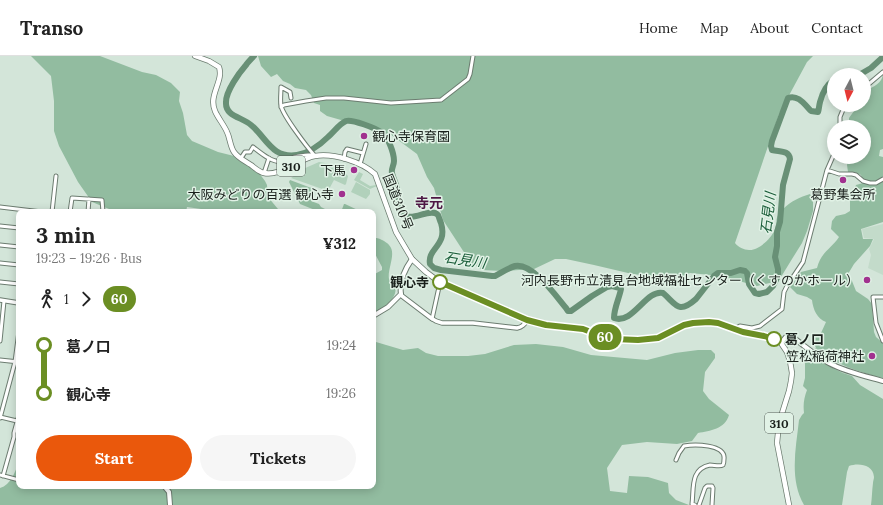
<!DOCTYPE html>
<html lang="en">
<head>
<meta charset="utf-8">
<style>
  :root { --surface:#fff; --page:#f6f6f6; --text:#222; --muted:#767676; --line:#e0e0e0; --accent:#ea580c }
  body { margin:0; font-family:Lora,"Noto Sans JP",serif; background:var(--page); color:var(--text); height:100vh; display:flex; flex-direction:column; font-size:15px; white-space:nowrap }
  * { box-sizing:border-box; margin:0 }
  p { font-size:13px; color:var(--muted) }
  .icon { flex:none; width:22px; height:22px; fill:none; stroke:currentColor; stroke-width:2; stroke-linecap:round; stroke-linejoin:round }
  .map { position:relative; flex:1; overflow:hidden }
  .drawer { position:absolute; left:16px; top:153px; width:360px; height:280px; display:flex; flex-direction:column; background:var(--surface); border-radius:8px; box-shadow:0 2px 10px #0003 }
  .drawer>* { flex:none }
  .badge { padding:0 8px; border-radius:13px; font-size:14px; line-height:26px }
  .needle { width:26px; rotate:187deg }
  .controls { position:absolute; left:827px; top:12px; display:grid; gap:8px }
  .controls a { display:grid; place-items:center; width:44px; height:44px; border-radius:50%; background:var(--surface); box-shadow:0 2px 10px #0003; font-size:20px }
  .map>.badge { position:absolute; translate:-50% -50%; box-shadow:0 0 0 2px #fff }
  .legs { display:flex; align-items:center; gap:6px; height:44px; padding:0 20px; font-size:13px }
  .legs p { margin-inline-start:auto }
  .overview { display:flex; align-items:center; justify-content:space-between; height:68px; padding:0 20px }
  h1 { font-size:22px; font-weight:700; line-height:30px }
  .cta { display:flex; gap:8px; margin-top:auto; padding:8px 20px }
  .cta a { flex:1; height:46px; border-radius:24px; background:var(--accent); color:#fff; font-size:16px; font-weight:700; line-height:46px; text-align:center }
  .cta a+a { background:var(--page); color:var(--text) }
  ul { padding:0 20px; list-style:none }
  li { display:flex; align-items:center; gap:14px; height:48px; font-size:15px }
  li i { display:grid; place-items:center; width:6px; height:100%; margin:0 5px; background:currentColor }
  li i::after { content:''; width:10px; height:10px; margin:-5px; border:3px solid; border-radius:50%; background:var(--surface) }
  li p { margin-inline-start:auto }
  li:first-child i { background:linear-gradient(#0000 50%,currentColor 0) }
  li:last-child i { background:linear-gradient(currentColor 50%,#0000 0) }
  header { display:flex; align-items:center; gap:24px; box-sizing:border-box; height:56px; padding:0 20px; background:var(--surface); border-bottom:1px solid var(--line) }
  header strong { font-size:19px }
  nav { display:flex; gap:22px; margin-inline-start:auto; font-size:14px }
  .map>svg:first-child { display:block }
  .built { fill:#c3dbca }
  .green { fill:#b1d1bb }
  .forest { fill:#92bca0 }
  .lines { fill:none; stroke-linecap:round; stroke-linejoin:round }
  .river { stroke:#689076; stroke-width:6 }
  .minor-casing { stroke:#6c7c70; stroke-width:5 }
  .tertiary-casing { stroke:#6c7c70; stroke-width:5.5 }
  .secondary-casing { stroke:#6c7c70; stroke-width:6 }
  .trunk-casing { stroke:#6c7c70; stroke-width:6 }
  .minor { stroke:#fff; stroke-width:3 }
  .tertiary { stroke:#fff; stroke-width:3.5 }
  .secondary { stroke:#fff; stroke-width:4 }
  .trunk { stroke:#fff; stroke-width:4.5 }
  .line-1-casing { stroke:#fff; stroke-width:9 }
  .line-1 { stroke:#6b8e23; stroke-width:6 }
  .poi-dot { fill:#a1318f; stroke:#e1f2e6; stroke-width:1.5 }
  .stop-1-dot { fill:#fff; stroke:#6b8e23; stroke-width:2 }
  .labels { text-anchor:middle; dominant-baseline:central; stroke-width:3; stroke-linejoin:round; paint-order:stroke }
  .shield { fill:#e1f2e6; stroke:#565f59; stroke-width:1 }
  .shield-label { font-size:12px; font-weight:bold; fill:#1a201c }
  .poi-label { font-size:13px; fill:#1a201c; stroke:#e1f2e6; text-anchor:end }
  .street-label { font-size:13px; fill:#1a201c; stroke:#e1f2e6 }
  .stop-label { font-size:13px; font-weight:bold; fill:#1a201c; stroke:#e1f2e6; text-anchor:end }
  .neighbourhood-label { font-size:14px; font-weight:bold; fill:#4d1744; stroke:#e1f2e6 }
  .water-label { font-size:14px; font-style:italic; fill:#195c38; stroke:#e1f2e6 }
</style>
</head>
<body>
<header>
<strong>Transo</strong>
<nav><a>Home</a><a>Map</a><a>About</a><a>Contact</a></nav>
</header>
<div class="map">
<svg width="883" height="449" viewBox="0 0 883 449">
  <rect width="100%" height="100%" fill="#d3e5d9"/>
  <path class="built" d="M883,168V219L868,212L871,199L869,193L874,183L864,182L862,173Z"/>
  <path class="green" d="M319,106L337,109L348,120L346,128L345,129L334,124L328,135L291,122L303,113Z
    M359,116L363,118L360,124L370,130L376,129L377,130L370,133L354,124Z
    M356,126L370,134V138L366,143L351,136Z"/>
  <path class="forest" d="M31,0H100L142,16L156,19L171,27L180,36L179,45L183,57L187,79L192,85L218,96L234,100L259,117L265,125L267,129L268,141L278,153L288,154L289,156H208V154L187,151L186,156H121L114,155L92,146L78,126L59,90L54,75V45L51,20Z
    M258,0H813L807,6L779,58L735,187C738,191 744,194 749,194C758,195 772,182 775,173C778,164 774,162 783,153C791,145 800,141 810,138L813,144V155L807,175L802,187L792,203L781,221L774,226L757,230L721,220L690,217L676,223H663L628,217L594,209L566,203H555L534,213L503,215L482,214L471,207L443,164L434,132L427,121L417,98L390,78L327,60L320,55V49L314,47L311,39L306,34L295,32L290,28L283,25L277,18L271,21L261,10Z
    M883,18V93L880,94L879,100L883,101V166L861,173L863,183H873L870,190L854,208L848,218L852,225L856,235L868,243L872,248L874,276L876,281L883,287V322C858,316 836,308 815,293L816,292L814,288V281L821,277L826,266C817,263 813,253 812,244L807,241L797,238L790,231L801,216L817,212C821,196 831,193 839,181L831,173L832,165L836,160L845,158L850,155V144L856,129L863,127L861,119L853,116L850,117L848,116L847,109L848,105L855,106L857,101H864V71H849V62L854,55V49H864V40L865,39L866,34C874,31 882,27 883,18Z
    M290,124L314,133L315,134L311,145L319,148L321,151L325,153V156H320L300,148L289,126Z
    M344,148H345L362,156H341Z
    M375,182C379,182 380,183 384,185C385,186 388,187 389,189C397,197 387,213 389,223C406,235 386,252 373,257V219L382,214V211L373,194V183Z
    M373,286H376L403,294L418,292L426,297L438,300H468L485,298L514,289L536,288L563,291L591,299L647,304L675,297L698,294H711L715,298V302L705,316L703,335L709,343L729,359C725,373 710,375 698,377L692,385L677,388L647,386L622,389L607,412L610,435L627,437L629,420L648,421L668,427L669,437L676,444L689,449H0V432C11,429 15,416 19,406V430H373Z
    M811,299L831,311L843,317L852,320L860,329L883,343V449H871C872,442 872,434 873,427C873,425 874,423 874,421C873,408 858,407 849,410L847,416L842,449H804C789,423 796,392 799,364L802,359L804,357C803,348 804,342 807,334L803,330L805,322V307Z"/>
  <g class="lines">
    <path class="river" d="M254,0C251,3 248,6 246,9C239,17 226,35 226,46C225,61 243,61 251,69C266,81 272,103 297,99C308,97 320,89 328,81C334,76 339,68 346,65C352,63 375,72 381,76C388,80 394,97 394,105C394,109 391,113 392,117C393,122 396,127 397,132C398,138 397,144 399,150C405,174 429,149 438,159C439,161 440,165 441,167C448,190 427,192 430,208L434,212L441,214L492,220H495C501,217 508,212 515,210C532,206 556,240 566,252L568,255H571L592,240L607,231L612,230L620,232L621,233C619,243 614,252 614,262C633,269 646,233 663,237C676,248 678,259 696,243L714,220L718,217H731L740,214L745,215L747,217L749,228L755,237L759,238L767,236L773,230L778,220V213L775,201L777,190V176L780,166L783,129L790,103C789,94 780,96 772,94L771,90L772,85L788,42C798,38 805,49 811,55L818,56C819,53 819,50 820,46C822,38 826,29 834,24
      M859,19L871,12L883,1"/>
    <defs>
      <path id="minor" d="M864,32L883,16
        M291,42L290,36L281,31C281,38 280,44 281,50C284,61 307,91 315,100
        M281,51L284,49L306,45L326,42H344L391,47L441,44L468,23L470,18L473,0
        M840,71V61L845,49
        M241,102L245,96H250L253,91C261,97 271,106 282,106C286,106 290,103 294,101C300,100 308,98 314,99
        M344,103L345,96L347,93L363,97
        M360,108L366,88
        M827,114L839,118H852L856,119L863,125L870,127H876L883,123
        M264,117L269,102
        M0,151L42,156
        M52,156L56,120
        M70,156L72,142L102,144L103,156
        M88,156L89,143
        M0,170L19,172
        M0,189L19,191
        M0,207L19,209
        M0,226L19,228
        M883,241H873L876,267L883,285
        M432,263L439,231L438,225
        M735,273L740,270L752,272L760,270L782,253L784,236L787,230L803,206L827,114L834,98
        M0,285L4,245
        M0,304L19,306
        M0,361L17,365
        M0,362L15,306L19,275
        M676,404L679,397L684,390C694,388 726,388 724,403C724,405 724,407 723,409C720,411 714,409 710,409C690,413 694,432 692,448L695,449
        M0,419L19,424
        M3,420L14,381V377L19,359
        M699,449L705,432L707,430H712L713,432L712,449"/>
      <path id="tertiary" d="M401,238L402,240L431,262L436,265L442,267H473L517,272C522,271 524,269 527,264
        M0,244L19,247"/>
      <path id="secondary" d="M373,260L388,251L401,238C399,225 405,213 412,203
        M781,287L786,281H791L795,283C806,291 817,301 829,307C846,316 865,320 883,325
        M164,430L169,436L170,449"/>
      <path id="trunk" d="M195,0L209,5L219,11C224,25 208,39 215,55C218,62 224,69 227,76C230,82 230,90 234,96C238,102 245,105 251,109C255,112 259,116 264,117C279,121 300,102 315,100C334,97 362,106 375,118L396,176L412,203L426,216L438,225L527,264L546,269L583,273L607,282L614,283L638,284L658,282L684,269L693,267L709,266L718,267L743,276L764,279L774,283L781,287L787,296L790,305L792,317L791,325L789,335L779,367L777,387L789,449"/>
    </defs>
    <use href="#minor" class="minor-casing"/>
    <use href="#tertiary" class="tertiary-casing"/>
    <use href="#secondary" class="secondary-casing"/>
    <use href="#trunk" class="trunk-casing"/>
    <use href="#minor" class="minor"/>
    <use href="#tertiary" class="tertiary"/>
    <use href="#secondary" class="secondary"/>
    <use href="#trunk" class="trunk"/>
  </g>
  <g class="lines">
    <defs>
      <path id="line-1" d="M440,226L527,264L546,269L583,273L607,282L614,283L638,284L658,282L684,269L693,267L709,266L718,267L743,276L764,280L774,283"/>
    </defs>
    <use href="#line-1" class="line-1-casing"/>
    <use href="#line-1" class="line-1"/>
  </g>
  <g class="poi-dot">
    <circle cx="364" cy="80" r="4"/>
    <circle cx="354" cy="114" r="4"/>
    <circle cx="843" cy="124" r="4"/>
    <circle cx="342" cy="138" r="4"/>
    <circle cx="867" cy="224" r="4"/>
    <circle cx="872" cy="300" r="4"/>
  </g>
  <g class="stop-1-dot">
    <circle cx="440" cy="226" r="7"/>
    <circle cx="774" cy="283" r="7"/>
  </g>
  <g class="labels">
    <g class="shield">
      <rect x="277" y="100" width="28" height="20" rx="3"/>
      <rect x="765" y="357" width="28" height="20" rx="3"/>
    </g>
    <g class="shield-label">
      <text x="291" y="110">310</text>
      <text x="779" y="367">310</text>
    </g>
    <g class="poi-label">
      <text x="372" y="80" text-anchor="start">観心寺保育園</text>
      <text x="346" y="114">下馬</text>
      <text x="334" y="138">大阪みどりの百選 観心寺</text>
      <text x="843" y="138" text-anchor="middle">葛野集会所</text>
      <text x="859" y="224">河内長野市立清見台地域福祉センター（くすのかホール）</text>
      <text x="864" y="300">笠松稲荷神社</text>
    </g>
    <g class="street-label">
      <text transform="translate(398 146) rotate(68)">国道310号</text>
    </g>
    <g class="stop-label">
      <text x="429" y="226">観心寺</text>
      <text x="785" y="283" text-anchor="start">葛ノ口</text>
    </g>
    <g class="neighbourhood-label">
      <text x="429" y="147">寺元</text>
    </g>
    <g class="water-label">
      <text transform="translate(768 157) rotate(-83)">石見川</text>
      <text transform="translate(465 204) rotate(9)">石見川</text>
    </g>
  </g>
</svg>
<div class="controls">
<a><svg class="needle" viewBox="-14 -14 28 28"><path d="M0-13l5 13h-10z" fill="#e53935"/><path d="M0 13l5-13h-10z" fill="#767676"/></svg></a>
<a><svg class="icon" aria-label="layers" viewBox="0 0 24 24"><path d="M12 4l9 5-9 5-9-5zM3 14l9 5 9-5"/></svg></a>
</div>
<b class="badge" style="left:605px;top:281px;background:#6b8e23;color:#fff">60</b>
<section class="drawer">
<div class="overview"><div><h1>3 min</h1><p>19:23 – 19:26 · Bus</p></div><b>¥312</b></div>
<div class="legs"><svg class="icon" aria-label="walk" viewBox="0 0 24 24"><circle cx="13" cy="4" r="2"/><path d="M13 8l-2 6 4 7M11 14l-3 7M7 12l3-4h3l4 4"/></svg>1<svg class="icon" aria-label="forward" viewBox="0 0 24 24"><path d="M9 5l7 7-7 7"/></svg><b class="badge" style="background:#6b8e23;color:#fff">60</b></div>
<ul>
<li><i style="color:#6b8e23"></i><b>葛ノ口</b><p>19:24</p></li>
<li><i style="color:#6b8e23"></i><b>観心寺</b><p>19:26</p></li>
</ul>
<div class="cta"><a>Start</a><a>Tickets</a></div>
</section>
</div>
</body>
</html>
